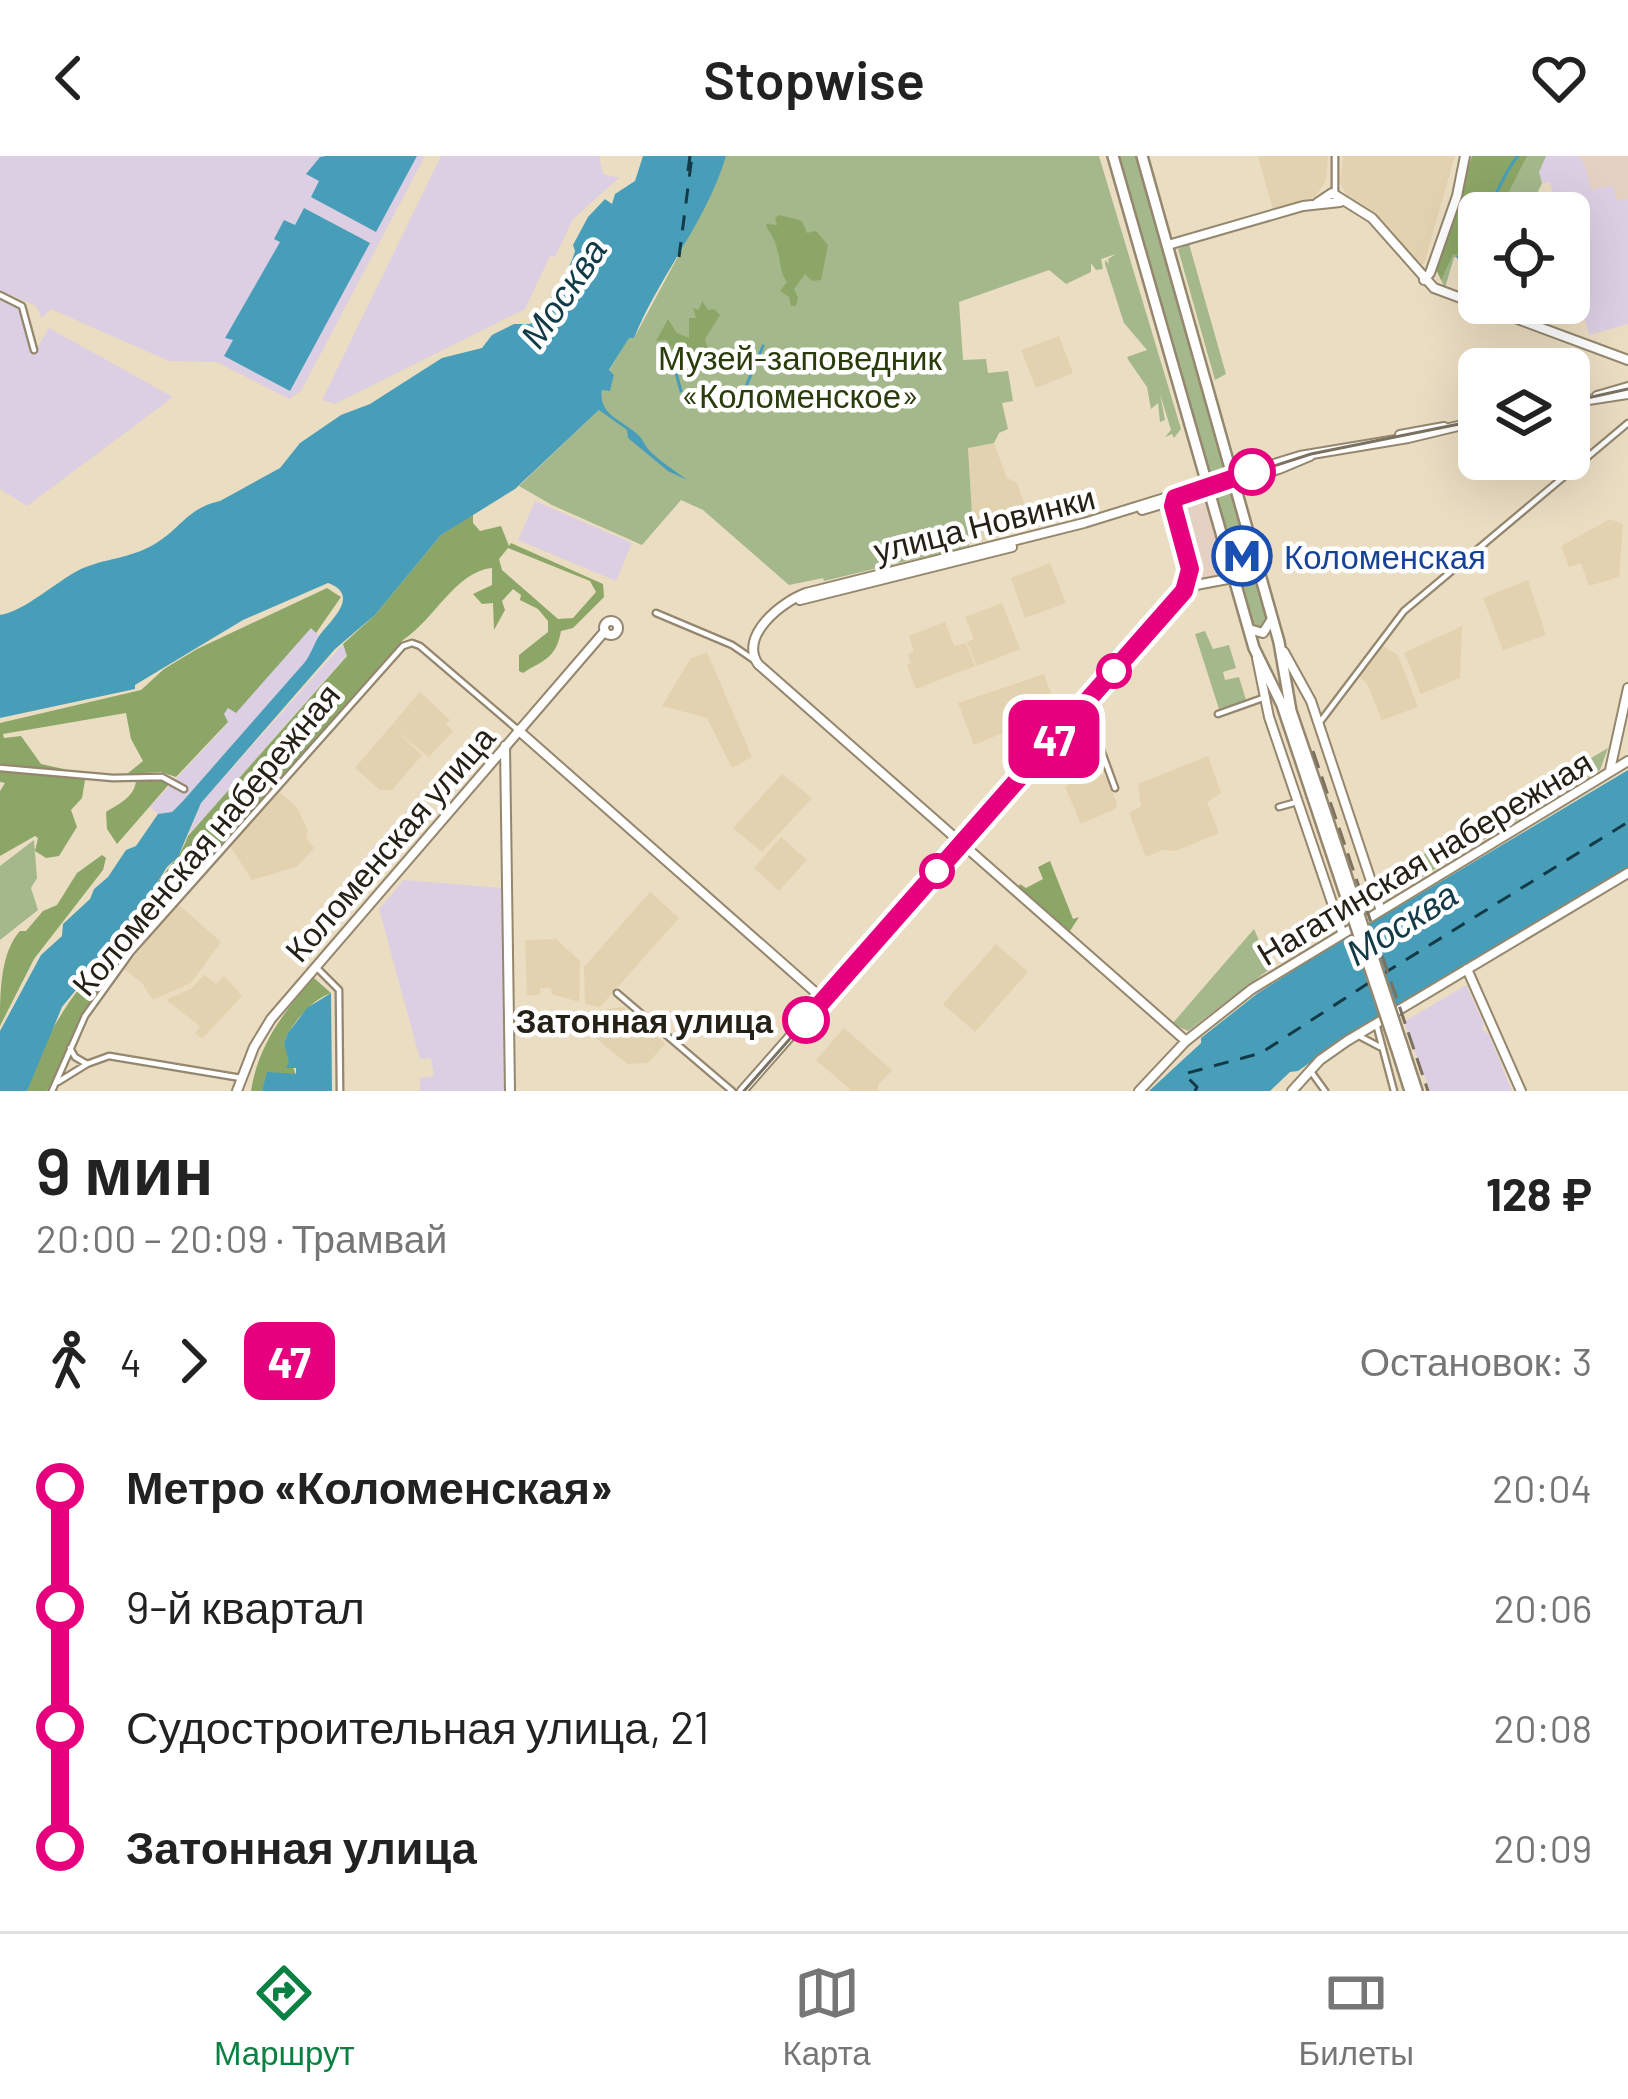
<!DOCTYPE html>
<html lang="ru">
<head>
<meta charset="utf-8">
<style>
  :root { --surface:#fff; --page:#f6f6f6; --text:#222; --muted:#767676; --line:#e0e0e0; --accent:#0b8043 }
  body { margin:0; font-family:Barlow,sans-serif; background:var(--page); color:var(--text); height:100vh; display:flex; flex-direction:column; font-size:45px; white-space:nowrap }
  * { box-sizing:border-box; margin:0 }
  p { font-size:39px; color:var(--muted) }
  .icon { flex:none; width:66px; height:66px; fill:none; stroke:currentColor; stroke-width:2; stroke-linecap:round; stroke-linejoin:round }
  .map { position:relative; height:935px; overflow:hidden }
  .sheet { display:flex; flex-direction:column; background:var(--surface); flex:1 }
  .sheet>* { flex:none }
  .badge { padding:0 24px; border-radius:18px; font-size:42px; line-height:78px }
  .controls { position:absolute; left:1458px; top:36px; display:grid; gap:24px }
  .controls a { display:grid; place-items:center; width:132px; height:132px; border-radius:18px; background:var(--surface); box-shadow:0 12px 48px #0002; font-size:60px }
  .map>.badge { position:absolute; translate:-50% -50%; box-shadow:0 0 0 6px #fff }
  .legs { display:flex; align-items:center; gap:18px; height:132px; padding:0 36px; font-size:39px }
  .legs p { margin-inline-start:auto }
  .summary { display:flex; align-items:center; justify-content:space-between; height:204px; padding:0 36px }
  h1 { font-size:66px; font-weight:600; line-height:90px }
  ul { padding:0 36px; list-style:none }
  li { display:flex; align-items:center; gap:42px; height:120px; font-size:45px }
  li i { display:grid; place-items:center; width:18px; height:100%; margin:0 15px; background:currentColor }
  li i::after { content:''; width:30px; height:30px; margin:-15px; border:9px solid; border-radius:50%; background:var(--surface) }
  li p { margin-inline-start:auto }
  li:first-child i { background:linear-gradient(#0000 50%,currentColor 0) }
  li:last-child i { background:linear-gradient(currentColor 50%,#0000 0) }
  header { display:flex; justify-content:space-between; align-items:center; height:156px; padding:0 36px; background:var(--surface); font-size:54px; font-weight:600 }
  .dock { display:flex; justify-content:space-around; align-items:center; height:168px; border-top:3px solid var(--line); background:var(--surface); font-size:33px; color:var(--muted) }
  .dock a { display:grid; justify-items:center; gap:6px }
  .dock .on { color:var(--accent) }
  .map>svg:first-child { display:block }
  .commercial { fill:#e4d1c2 }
  .industrial { fill:#dccfe3 }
  .built { fill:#e3d2af }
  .green { fill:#a4b88b }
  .forest { fill:#8ca667; fill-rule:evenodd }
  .water { fill:#489eb9 }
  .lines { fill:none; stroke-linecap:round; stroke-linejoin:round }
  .stream { stroke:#489eb9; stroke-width:3 }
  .ferry { stroke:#133b47; stroke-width:3; stroke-dasharray:15 12; stroke-linecap:butt }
  .street-casing { stroke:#94876e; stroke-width:9 }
  .secondary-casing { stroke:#94876e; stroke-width:12 }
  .primary-casing { stroke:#94876e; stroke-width:14 }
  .street { stroke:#fff; stroke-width:4.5 }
  .secondary { stroke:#fff; stroke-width:8 }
  .primary { stroke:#fff; stroke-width:9 }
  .tram { stroke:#7a7160; stroke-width:3 }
  .rail { stroke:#7a7160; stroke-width:3; stroke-dasharray:18 9; stroke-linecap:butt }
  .primary-bridge-casing { stroke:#94876e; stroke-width:14; stroke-linecap:butt }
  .primary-bridge { stroke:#fff; stroke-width:9 }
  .line-1-casing { stroke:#fff; stroke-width:27 }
  .line-1 { stroke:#e6007e; stroke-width:18 }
  .stop-1-dot { fill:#fff; stroke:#e6007e; stroke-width:6 }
  .labels { text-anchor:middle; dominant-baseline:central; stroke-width:9; stroke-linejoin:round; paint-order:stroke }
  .park-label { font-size:33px; fill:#2a3b0c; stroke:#fff }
  .street-label { font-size:33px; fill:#262117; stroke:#fff }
  .transit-label { font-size:33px; fill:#164399; stroke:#fff; text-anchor:start }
  .stop-label { font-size:33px; font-weight:bold; fill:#262117; stroke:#fff; text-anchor:end }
  .water-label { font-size:36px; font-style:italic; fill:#133b47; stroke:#fff }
</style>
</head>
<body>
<header><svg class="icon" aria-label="back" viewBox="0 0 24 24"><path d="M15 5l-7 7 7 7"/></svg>Stopwise<svg class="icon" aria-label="heart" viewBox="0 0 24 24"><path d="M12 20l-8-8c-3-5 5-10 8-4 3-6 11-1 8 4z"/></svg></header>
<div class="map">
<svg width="1628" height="935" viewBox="0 0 1628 935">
  <rect width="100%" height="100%" fill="#ebddc2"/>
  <path class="commercial" d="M1578,0H1628V42L1617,45L1591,34L1584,7Z
    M1198,342L1207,347L1224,409L1219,418L1203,423L1195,420L1177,354L1179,347Z"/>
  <path class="industrial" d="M0,0H425L301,235L289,243L217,206L169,205L51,153L42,162L36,150L0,134Z
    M441,0H599L603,18L619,22L573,63L555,101L550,100L525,153L335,248L322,244Z
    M1546,0H1578L1584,6L1591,34L1613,29L1617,45L1628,42V168L1589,179L1569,102V57H1558L1550,26L1542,27L1539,16Z
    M0,140L21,154L32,193L36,194L49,172L173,241L27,350L0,333Z
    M535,345L632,387L616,425L518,384Z
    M312,471L319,480L309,502L183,645L172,656L158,658L150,651L228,567L223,558L228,552L236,556Z
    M343,488L347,499L188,680L201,647Z
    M404,724L502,732L506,935H420V922L434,920L431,902L420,903L379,753Z
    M1466,829L1484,868L1482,873L1489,879L1512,935H1430L1404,866Z"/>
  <path class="built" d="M1258,0H1328L1326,25L1315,41L1273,54Z
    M1343,0H1455L1424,108H1419L1374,56L1346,39L1340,26Z
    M1059,180L1073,217L1036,232L1021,194Z
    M994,287L1007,322L1017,327L1033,371L974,387L968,291Z
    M1610,363L1623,368L1619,421L1589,430L1581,407L1569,411L1561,390Z
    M1050,407L1066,447L1025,462L1011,422Z
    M1528,424L1546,479L1503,494L1483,442Z
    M1002,447L1020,493L977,510L967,486L974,483L965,461Z
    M945,466L954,490L966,487L975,510L916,533L907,509L911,507L908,498L914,495L909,480Z
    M1462,470L1460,522L1421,538L1404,497Z
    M1383,490L1398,499L1418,551L1382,564L1367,528L1360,521Z
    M707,496L752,601L732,612L707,562L662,550L691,502Z
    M1044,518L1057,554L974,589L958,547Z
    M420,536L450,564L446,569L453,575L429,601L395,574L422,599L392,634H380L355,612Z
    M1208,600L1221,637L1207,646L1219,677L1176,695L1162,694L1146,701L1129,657L1141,650L1138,628Z
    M1093,611L1106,621L1117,647L1115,653L1081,668L1065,631Z
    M782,618L812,642L762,696L733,672Z
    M278,635L296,650L308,675L306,682L314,692L298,710L252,724L230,690Z
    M781,681L807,704L779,735L754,712Z
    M650,736L679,762L600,851L585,848L584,811Z
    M178,748L221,786L191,827L153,844L142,827L124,813Z
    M556,783L580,805L579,846L552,838L551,832H540V839H527L525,784Z
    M996,788L1028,816L975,876L943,848Z
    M204,819L216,828L224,820L242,840L202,883L195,877L200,870L166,844L192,832Z
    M623,851L665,888L648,907L627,908L586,874V869L607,853Z
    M844,872L892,914L878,929V935H852L816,904Z"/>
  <path class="green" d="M726,0H1099L1181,273L1174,282L1172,278L1165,281L1171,274L1160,238L1165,264L1160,266L1158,247L1151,253L1147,231L1129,205L1127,201L1147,194L1124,167L1105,108V104L1109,108L1108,103L1116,98L1101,103L1103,113L1096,114L1091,107V116L1066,128L1049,114L959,146L963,204L986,203L988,217L1008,215L1013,245L1002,247L1008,273L999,277L994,287L968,292L973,374L968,375L969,390L824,425L823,422L789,429L703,354L681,344L642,389L552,349L519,330L599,254L602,234H610L614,219L609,215L629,181L634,182L701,58Z
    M1117,0H1140L1227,312L1207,317Z
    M1472,0H1546L1539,16L1542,27L1528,57H1479V107L1454,101L1445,132L1437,115Z
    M1189,88L1226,218L1215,224L1178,93Z
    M1229,334L1233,337L1269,464L1261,474L1250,471L1215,340Z
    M1205,475L1213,493L1229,489L1236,512L1223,516L1225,524L1239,521L1246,544L1219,553L1195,478Z
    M1608,592L1600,614L1388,741L1383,740L1374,728L1557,618L1566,617Z
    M34,684L37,722L31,732L38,754L0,784V710Z
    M1254,773L1271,812L1188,875L1172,868Z"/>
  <path class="forest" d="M1472,0H1527L1498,57H1479L1477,103L1453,98L1441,124L1437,115Z
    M780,59L802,65L807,77L816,75L828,89L821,124L812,125L805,118L794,133L798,142L796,150H791L789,141L780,135L787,126C776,111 784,96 767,72L766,68L777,69L775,62Z
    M702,145L708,154L714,153L720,159L705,183L709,196L702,200L706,216L682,209L661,212L660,209L677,202L679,196L672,193L667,184L656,185L668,163L677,177L689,182V162H696L693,152L699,154Z
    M473,358V367L480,375L501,370L509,390L511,387L603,428L604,441L573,472L561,475C556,503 543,504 523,517L519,515V499L548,476V465L538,453L520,444L521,439L513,433L502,445L505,454L494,474L493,447L482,448L473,438L492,429V412C456,415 433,465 403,484L215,695L176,719L157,756L110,813L47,935H27C51,848 108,805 153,733C165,714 181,701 188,680L347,500L343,488L375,459L441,379ZM508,392L590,425L596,436L573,462L558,463L502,414L499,403Z
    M327,432L341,441L316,477L311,472L236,557L228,552L224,558L228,566L176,621L161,616L127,618L143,605L131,583L126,557L3,578L4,582L21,580L41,608L86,618L82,642L71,654L77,671L59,700L46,702L35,695L38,682L35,680L0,700V635L5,627L0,626V567L141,534L164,513L197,493Z
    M167,622L171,626L117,688L107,673L106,656C118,648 134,642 136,625Z
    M102,699L106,702L103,714L34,803L0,870C0,838 0,797 20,775H26L43,755L57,749L77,717Z
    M1050,705L1073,763L1079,761L1070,775L1018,732L1020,728L1026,732L1043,723L1038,711Z
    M314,822L331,837C311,844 291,868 284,887L296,919L267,920L262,935H251C258,890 283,856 314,822Z"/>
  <path class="water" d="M326,0H417L376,76L311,41L319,25L306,18L320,1Z
    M643,0H726C706,67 660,118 634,182H629L609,214L614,219L610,235L602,234C598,258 621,264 636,277C642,281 644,288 648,293C659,305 677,316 687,324L668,315L628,282L627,274L599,254L515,333L441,379L375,459L335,493L201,647L178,701L167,711L137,759L62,851L27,935H0V875L41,799L62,780L63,768L90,743L94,733L108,721L126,694L136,690L158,658L172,656L183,645L305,506C311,498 314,488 319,480C331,464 361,439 328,427L243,464L135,529V533L0,562V459C24,456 58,424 81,413C103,403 131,402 153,389C181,373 187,352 220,345L280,312L300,287L341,259L370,248L442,202L482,192L492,179L514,168H530C548,149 568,119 575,95L573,89L588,61L605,43L612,48L615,38L635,25Z
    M304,52L370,87L290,235L224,200L233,184L225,182L280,86L274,83L284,64L295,69Z
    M1628,614V712L1351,878L1298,915L1290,916L1270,935H1149L1201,887V882L1258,837L1324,795Z
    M331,837L332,935H262L267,916L296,918V912H286L289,906L284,887L288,877L307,852Z"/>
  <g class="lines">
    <path class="stream" d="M1486,57C1497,38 1506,13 1518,0
      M1458,101L1472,92L1479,74
      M676,217L681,235
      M683,240L699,237L744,249
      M739,247L763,190"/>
    <path class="ferry" d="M688,15L690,0
      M679,101L692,0
      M1383,818L1628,666
      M1195,935L1197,931L1184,918L1261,897L1370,826"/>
    <defs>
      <path id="street" d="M1335,38V0
        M0,139L22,150L34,194
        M656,457L732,489L754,504
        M1080,551L1089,561L1115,632
        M1218,558L1263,542
        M1320,566L1404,455L1628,267
        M0,612L113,622L162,621L184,633
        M1279,651L1297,646
        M315,810L339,834L340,935
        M617,837L732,935
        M1377,871L1394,935
        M1361,881L1380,891
        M70,892L75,901L87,908
        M1312,917L1325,935
        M58,926L87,908L109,900L241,922
        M52,935L85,860L131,796L403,490L412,487L420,490L518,574"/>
      <path id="secondary" d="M1317,47L1332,37L1372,62L1434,132L1628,204
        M1168,89L1303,50L1340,46
        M1424,124L1430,117L1457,40L1465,0
        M1597,240L1628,231
        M1569,247L1628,238
        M1400,279L1444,271
        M1142,354L1279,313L1310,300
        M1181,443L1196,429L1233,422
        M800,444L1012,391
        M604 472a7 7 0 1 1 14 0a7 7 0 1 1-14 0Z
        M1249,473L1263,477L1272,463
        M1284,496L1311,545L1380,752
        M1257,502L1269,561L1342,776
        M518,574L823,843
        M505,590L510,935
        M1610,614L1628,532
        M1467,813L1521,935
        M1186,885L758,508C739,480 781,446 806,437L1084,367L1300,300L1408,282L1479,265
        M237,935L254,891L271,863L605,475
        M742,935L1185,431L1187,423L1170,346L1177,338
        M1139,935L1186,885L1252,833L1628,605
        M1292,935L1320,904L1347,885L1628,717"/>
      <path id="primary" d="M1113,0L1254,492L1282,549L1312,639
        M1142,0L1279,486L1291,555L1319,637
        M1402,889L1417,935
        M1396,891L1410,935"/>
    </defs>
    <use href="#street" class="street-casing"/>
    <use href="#secondary" class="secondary-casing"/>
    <use href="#primary" class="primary-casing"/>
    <use href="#street" class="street"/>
    <use href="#secondary" class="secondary"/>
    <use href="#primary" class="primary"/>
    <path class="tram" d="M1569,246L1628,233
      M744,935L1184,435L1189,413L1175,342L1311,298L1479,264"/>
    <path class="rail" d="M1313,595L1428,935"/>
    <defs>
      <path id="primary-bridge" d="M1319,637L1402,889
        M1312,639L1396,891"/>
    </defs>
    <use href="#primary-bridge" class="primary-bridge-casing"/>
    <use href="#primary-bridge" class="primary-bridge"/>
  </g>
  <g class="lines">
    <defs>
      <path id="line-1" d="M806,864L1184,435L1190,413L1173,350L1175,342L1252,316"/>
    </defs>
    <use href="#line-1" class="line-1-casing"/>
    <use href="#line-1" class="line-1"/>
  </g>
  <defs>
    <symbol id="metro-ring" viewBox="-11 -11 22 22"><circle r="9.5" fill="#fff" stroke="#1a4fb4" stroke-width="1.5"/><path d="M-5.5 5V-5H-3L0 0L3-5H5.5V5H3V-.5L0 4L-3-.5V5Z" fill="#1a4fb4"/></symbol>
  </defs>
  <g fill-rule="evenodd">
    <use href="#metro-ring" x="1209" y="367" width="66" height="66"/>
  </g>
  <g class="stop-1-dot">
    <circle cx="1252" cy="316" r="21"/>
    <circle cx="1114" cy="515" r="15"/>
    <circle cx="937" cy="715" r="15"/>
    <circle cx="806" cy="864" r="21"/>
  </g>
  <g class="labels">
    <g class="park-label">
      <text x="800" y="201">Музей-заповедник<tspan x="800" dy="38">«Коломенское»</tspan></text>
    </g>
    <g class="street-label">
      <text transform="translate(984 367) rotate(-14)">улица Новинки</text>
      <text transform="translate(205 683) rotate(-50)">Коломенская набережная</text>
      <text transform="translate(389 687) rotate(-49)">Коломенская улица</text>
      <text transform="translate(1424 701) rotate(-31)">Нагатинская набережная</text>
    </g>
    <g class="transit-label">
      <text x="1284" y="400">Коломенская</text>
    </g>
    <g class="stop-label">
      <text x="773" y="864">Затонная улица</text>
    </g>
    <g class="water-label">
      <text transform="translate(562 136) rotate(-56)">Москва</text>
      <text transform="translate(1401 766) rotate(-32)">Москва</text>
    </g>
  </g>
</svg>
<div class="controls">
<a><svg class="icon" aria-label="locate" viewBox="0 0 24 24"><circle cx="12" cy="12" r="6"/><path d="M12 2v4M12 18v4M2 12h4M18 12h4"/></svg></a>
<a><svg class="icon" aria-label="layers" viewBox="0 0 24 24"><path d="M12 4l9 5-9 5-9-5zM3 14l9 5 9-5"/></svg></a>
</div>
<b class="badge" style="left:1054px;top:583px;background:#e6007e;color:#fff">47</b>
</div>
<section class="sheet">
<div class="summary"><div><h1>9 мин</h1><p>20:00 – 20:09 · Трамвай</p></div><b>128 ₽</b></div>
<div class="legs"><svg class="icon" aria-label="walk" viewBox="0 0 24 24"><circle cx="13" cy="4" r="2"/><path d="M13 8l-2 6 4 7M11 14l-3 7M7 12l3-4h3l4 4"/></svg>4<svg class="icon" aria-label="forward" viewBox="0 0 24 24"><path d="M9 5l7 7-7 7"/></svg><b class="badge" style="background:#e6007e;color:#fff">47</b><p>Остановок: 3</p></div>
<ul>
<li><i style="color:#e6007e"></i><b>Метро «Коломенская»</b><p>20:04</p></li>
<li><i style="color:#e6007e"></i><span>9-й квартал</span><p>20:06</p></li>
<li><i style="color:#e6007e"></i><span>Судостроительная улица, 21</span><p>20:08</p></li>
<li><i style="color:#e6007e"></i><b>Затонная улица</b><p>20:09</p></li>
</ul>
</section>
<nav class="dock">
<a class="on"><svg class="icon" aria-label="directions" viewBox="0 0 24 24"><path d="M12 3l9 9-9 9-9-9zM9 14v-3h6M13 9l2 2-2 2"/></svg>Маршрут</a>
<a><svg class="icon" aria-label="map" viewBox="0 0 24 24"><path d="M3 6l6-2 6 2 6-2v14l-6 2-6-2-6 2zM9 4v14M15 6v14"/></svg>Карта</a>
<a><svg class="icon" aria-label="tickets" viewBox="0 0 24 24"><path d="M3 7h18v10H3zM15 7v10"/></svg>Билеты</a>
</nav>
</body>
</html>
